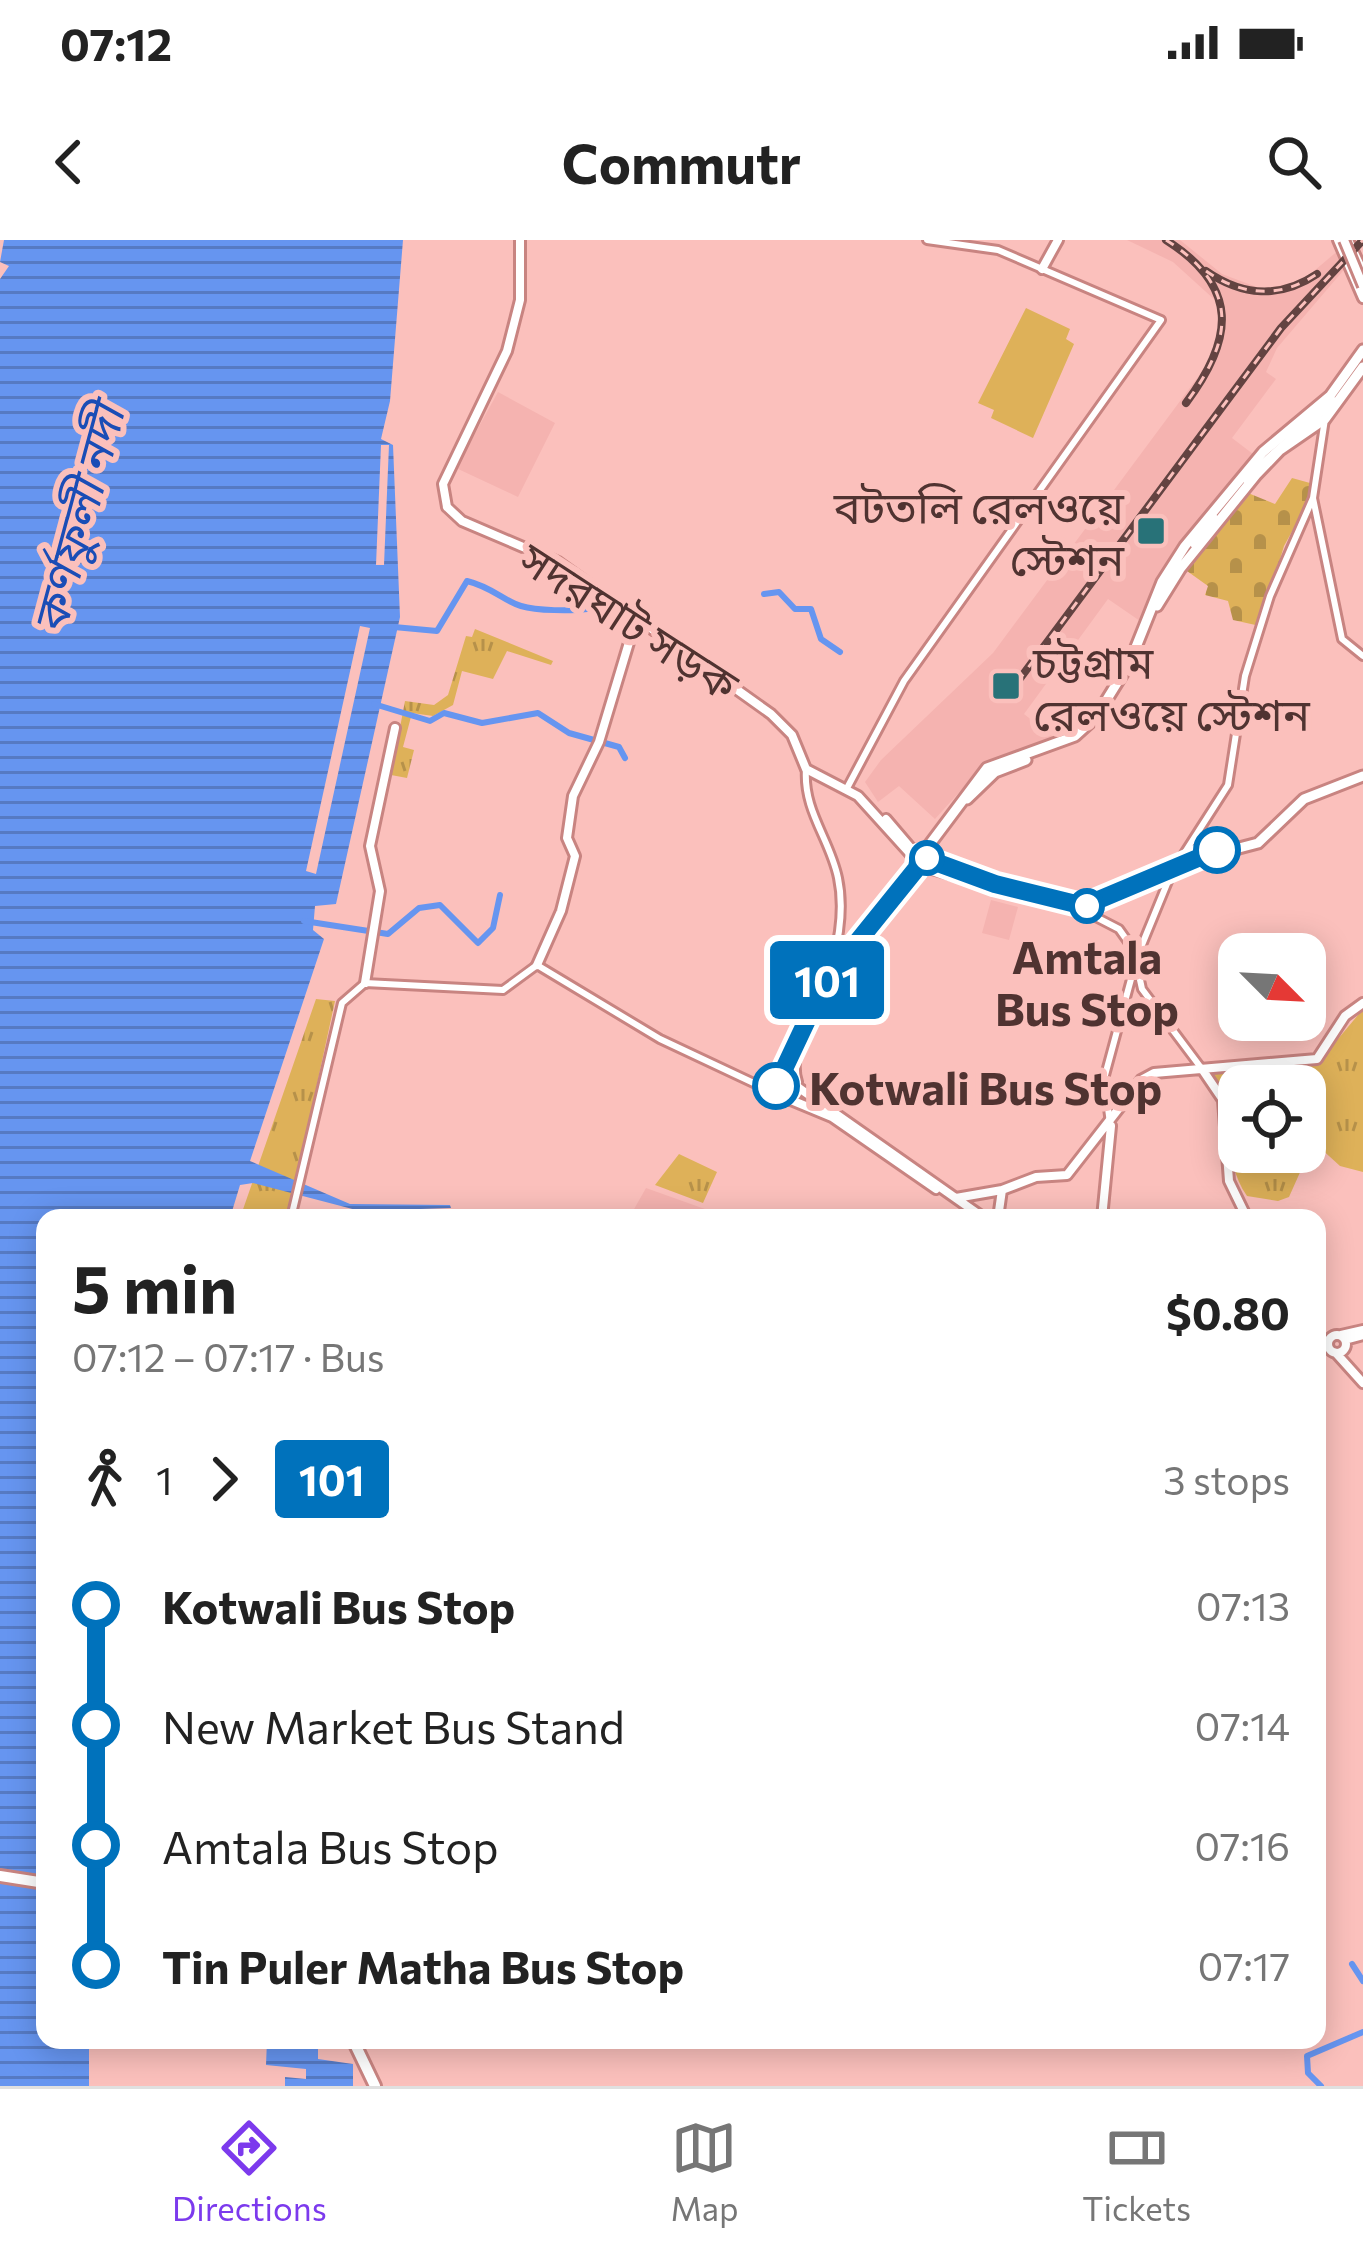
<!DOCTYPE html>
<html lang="en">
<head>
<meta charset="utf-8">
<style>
  :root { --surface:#fff; --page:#f2f2f2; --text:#222; --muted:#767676; --line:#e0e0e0; --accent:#7c3aed }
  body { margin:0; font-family:Commissioner,"Noto Sans Bengali",sans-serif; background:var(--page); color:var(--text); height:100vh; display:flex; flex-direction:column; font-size:45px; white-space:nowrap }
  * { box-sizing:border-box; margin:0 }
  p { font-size:39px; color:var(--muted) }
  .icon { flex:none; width:66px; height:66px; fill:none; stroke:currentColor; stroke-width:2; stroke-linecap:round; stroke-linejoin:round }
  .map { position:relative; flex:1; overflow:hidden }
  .sheet { position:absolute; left:36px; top:969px; width:1290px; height:840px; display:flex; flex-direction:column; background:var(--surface); border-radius:24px; box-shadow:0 6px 30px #0003 }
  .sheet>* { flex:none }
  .badge { padding:0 24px; border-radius:9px; font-size:42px; line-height:78px }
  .needle { width:78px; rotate:114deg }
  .tools { position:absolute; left:1218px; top:693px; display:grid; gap:24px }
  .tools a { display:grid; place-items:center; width:108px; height:108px; border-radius:24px; background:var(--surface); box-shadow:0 6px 30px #0003; font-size:60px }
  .map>.badge { position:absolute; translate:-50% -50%; box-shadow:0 0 0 6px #fff }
  .legs { display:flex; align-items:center; gap:18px; height:132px; padding:0 36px; font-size:39px }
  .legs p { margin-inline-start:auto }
  .head { display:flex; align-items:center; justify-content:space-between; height:204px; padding:0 36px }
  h1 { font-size:66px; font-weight:700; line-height:90px }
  ul { padding:0 36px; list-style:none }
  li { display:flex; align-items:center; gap:42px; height:120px; font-size:45px }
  li i { display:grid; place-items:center; width:18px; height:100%; margin:0 15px; background:currentColor }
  li i::after { content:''; width:30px; height:30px; margin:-15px; border:9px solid; border-radius:50%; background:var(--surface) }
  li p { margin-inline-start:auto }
  li:first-child i { background:linear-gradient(#0000 50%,currentColor 0) }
  li:last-child i { background:linear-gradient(currentColor 50%,#0000 0) }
  .status { display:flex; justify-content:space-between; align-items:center; height:84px; padding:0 60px; background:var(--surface); direction:ltr }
  .status svg { height:33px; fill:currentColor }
  header { display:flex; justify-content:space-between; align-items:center; height:156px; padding:0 36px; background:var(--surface); font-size:54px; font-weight:700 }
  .tabs { display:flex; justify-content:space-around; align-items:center; height:168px; border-top:3px solid var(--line); background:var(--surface); font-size:33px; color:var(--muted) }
  .tabs a { display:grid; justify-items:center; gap:6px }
  .tabs .current { color:var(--accent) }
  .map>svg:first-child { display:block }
  .built { fill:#f5b3b0 }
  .green { fill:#deb159 }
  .cemetery { fill:url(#cemetery-stones) }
  .park { fill:url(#park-tufts) }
  .water { fill:url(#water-rules) }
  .pier { fill:#fbc0bc }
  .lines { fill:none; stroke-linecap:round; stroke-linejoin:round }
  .canal { stroke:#6695f0; stroke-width:6 }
  .tertiary-casing { stroke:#c88481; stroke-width:12 }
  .secondary-casing { stroke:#c88481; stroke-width:14 }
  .primary-casing { stroke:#c88481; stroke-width:15 }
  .trunk-casing { stroke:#c88481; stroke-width:16 }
  .tertiary { stroke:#fff; stroke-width:6 }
  .secondary { stroke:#fff; stroke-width:8 }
  .primary { stroke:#fff; stroke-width:9 }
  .trunk { stroke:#fff; stroke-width:10 }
  .rail-casing { stroke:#634341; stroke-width:8 }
  .rail { stroke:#fbc0bc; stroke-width:3; stroke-dasharray:9; stroke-linecap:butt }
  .secondary-bridge-casing { stroke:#c88481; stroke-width:14; stroke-linecap:butt }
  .secondary-bridge { stroke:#fff; stroke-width:8 }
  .line-1-casing { stroke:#fff; stroke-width:27 }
  .line-1 { stroke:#0072bc; stroke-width:18 }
  .poi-dot { fill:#287278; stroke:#fbc0bc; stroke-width:4.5 }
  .stop-1-dot { fill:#fff; stroke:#0072bc; stroke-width:6 }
  .labels { text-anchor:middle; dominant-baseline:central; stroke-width:12; stroke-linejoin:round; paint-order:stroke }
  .poi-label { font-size:45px; fill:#503331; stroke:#fbc0bc; text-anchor:end }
  .street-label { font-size:45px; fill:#503331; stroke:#fbc0bc }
  .stop-label { font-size:45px; font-weight:bold; fill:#503331; stroke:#fbc0bc }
  .water-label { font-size:48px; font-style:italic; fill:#1a4db6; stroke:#fbc0bc }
</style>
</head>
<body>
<div class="status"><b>07:12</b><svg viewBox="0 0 49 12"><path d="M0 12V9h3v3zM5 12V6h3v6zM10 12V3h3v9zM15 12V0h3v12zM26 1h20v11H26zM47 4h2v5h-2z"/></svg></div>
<header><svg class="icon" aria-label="back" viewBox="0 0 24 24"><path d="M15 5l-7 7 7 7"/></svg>Commutr<svg class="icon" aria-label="search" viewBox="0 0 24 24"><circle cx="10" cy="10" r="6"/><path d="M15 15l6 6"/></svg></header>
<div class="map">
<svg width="1363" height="1846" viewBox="0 0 1363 1846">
  <defs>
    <pattern id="cemetery-stones" width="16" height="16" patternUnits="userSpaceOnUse" patternTransform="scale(3)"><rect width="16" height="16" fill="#deb159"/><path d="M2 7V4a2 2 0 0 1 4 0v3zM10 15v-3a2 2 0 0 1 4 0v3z" fill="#b6914a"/></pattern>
    <pattern id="park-tufts" width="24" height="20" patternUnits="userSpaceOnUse" patternTransform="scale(3)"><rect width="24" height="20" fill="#deb159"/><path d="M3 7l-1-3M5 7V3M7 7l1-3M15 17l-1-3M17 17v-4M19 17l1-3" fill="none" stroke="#b6914a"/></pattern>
    <pattern id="water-rules" width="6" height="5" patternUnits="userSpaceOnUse" patternTransform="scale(3)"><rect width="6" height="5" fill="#6695f0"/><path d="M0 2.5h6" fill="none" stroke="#567ac3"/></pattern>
  </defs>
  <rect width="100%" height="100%" fill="#fbc0bc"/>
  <path class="built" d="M1127,0H1180L1222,34L1262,49L1302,41L1340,9L1348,25L1277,108L1266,132L1276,139L1232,198L1253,214L1157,340L1140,381L1108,359L1024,474L1057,500L982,527L935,579L899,546L878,562L865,542L881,520L993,413L1215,114L1220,91L1216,61L1173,22Z
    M498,152L555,183L518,257L456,228Z
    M991,660L1018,667L1009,700L982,693Z
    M646,948L730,978H629Z"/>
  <path class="green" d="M1026,68L1070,89L1066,99L1074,104L1033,198L991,178L994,170L978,163Z"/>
  <path class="cemetery" d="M1292,238L1310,243V259L1284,306L1260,386L1233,380L1228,361L1205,355L1208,346L1187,331L1189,326L1248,253L1275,264Z"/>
  <path class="park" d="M475,389L553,421L551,425L507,411L493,439L462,431L453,465L433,476L412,473L403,507L414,510L407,538L391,535L405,461L434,465L448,455L466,396L472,397Z
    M316,759L335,761L288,978H240Z
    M1363,769V932L1340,926L1318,906L1310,910L1289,957L1278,961L1247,956C1221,919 1234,870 1211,830L1258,831L1255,846H1239V912H1305V846H1270L1277,828L1318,823Z
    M679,914L717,932L703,963L655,945Z"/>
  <path class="water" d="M4,0H403L390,161L381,199L393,205L400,377L336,664L315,666L313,690L324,699L250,921L350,964L450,965L451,968L360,971L253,943L240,945L230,978H45V1800H89V1846H0V39L9,26L0,22Z
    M267,1800H318V1819L353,1824V1846H285V1837L306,1839V1829L266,1825Z"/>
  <path class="pier" d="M381,205H389L384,325H376Z
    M360,386L370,388L316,634L306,631Z"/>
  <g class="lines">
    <path class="canal" d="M764,354L779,352L795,369H811L821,399L840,412
      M394,387L437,391L467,341C492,347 504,361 521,366C537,371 572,371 587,369C600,368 612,380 624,380
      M374,464L430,481L444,473L482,483L538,473L569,493L619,507L625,518
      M304,681L388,694L419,668L440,665L478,703L493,688L500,655
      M1352,1724L1363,1741
      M1321,1846L1308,1833L1307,1816L1363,1792"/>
    <defs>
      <path id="tertiary" d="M1325,179L1313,258L1342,399L1363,416
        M806,529C803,571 830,599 838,638C845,671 838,712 825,742
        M846,550L904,441L1161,80L998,10L927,0
        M1088,673L1119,689L1136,713
        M1137,726L1142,749L1202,829
        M1110,883L1104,839L1137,717L1171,634L1228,545L1245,436L1270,356L1313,258
        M291,978L342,763L365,743L503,750L537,725L660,799L777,854"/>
      <path id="secondary" d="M1338,0L1363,58
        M1348,0L1363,32
        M1042,29L1058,0
        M1246,239L1333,161
        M447,267L462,281L558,322L771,474L792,495L806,529L858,556L915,619
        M447,267L443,244L507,111L520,60V0
        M1195,305L1214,278
        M886,579L915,613
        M537,725L561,671L575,616L567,598L573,556L599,502L637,376
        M365,743L380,651L370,606L395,488
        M1202,829L1223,860L1229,941L1247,978
        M776 849a11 11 0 1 1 22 0a11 11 0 1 1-22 0Z
        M783,838L792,811
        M797,842C778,783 883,673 919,629
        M799,848L984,978
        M791,860L832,877L936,949
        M956,958L1002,950L1036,937L1067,935L1141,840L1154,833L1317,819L1345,776L1363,763
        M998,978L1002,950
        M1102,978L1111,886
        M1341,1095L1363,1090
        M1328 1104a9 9 0 1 1 18 0a9 9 0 1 1-18 0Z
        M1345,1100L1363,1095
        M1336,1113L1363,1143"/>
      <path id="primary" d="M1157,366L1180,329L1256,235L1280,210L1325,179L1363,127
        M967,559L995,532L1026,520
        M915 623a7 7 0 1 1 14 0a7 7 0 1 1-14 0Z
        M921,616L987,528L1075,496L1096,477L1130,422L1162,342L1185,306L1263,212L1330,156L1363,110
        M927,627L1085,672L1220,613L1258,603L1304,559L1363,536"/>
      <path id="trunk" d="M0,1636L45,1643
        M353,1800L375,1846"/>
    </defs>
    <use href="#tertiary" class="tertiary-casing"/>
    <use href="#secondary" class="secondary-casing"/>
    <use href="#primary" class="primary-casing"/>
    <use href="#trunk" class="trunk-casing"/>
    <use href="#tertiary" class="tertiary"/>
    <use href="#secondary" class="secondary"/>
    <use href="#primary" class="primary"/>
    <use href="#trunk" class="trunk"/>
    <defs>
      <path id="rail" d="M1166,0C1240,47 1234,99 1186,163
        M1206,31C1242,56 1280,59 1317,34
        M1007,456L1281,88L1363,0"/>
    </defs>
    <use href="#rail" class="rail-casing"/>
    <use href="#rail" class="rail"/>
    <defs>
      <path id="secondary-bridge" d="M1344,0L1363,46"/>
    </defs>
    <use href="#secondary-bridge" class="secondary-bridge-casing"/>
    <use href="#secondary-bridge" class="secondary-bridge"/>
  </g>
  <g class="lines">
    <defs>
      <path id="line-1" d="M776,846L825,742L917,628L919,616L995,644L1084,666L1217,610"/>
    </defs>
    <use href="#line-1" class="line-1-casing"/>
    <use href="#line-1" class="line-1"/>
  </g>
  <g class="poi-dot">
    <rect x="1136" y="276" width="30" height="30" rx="6"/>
    <rect x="991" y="431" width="30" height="30" rx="6"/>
  </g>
  <g class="stop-1-dot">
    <circle cx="1217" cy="610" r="21"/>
    <circle cx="927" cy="618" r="15"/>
    <circle cx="1087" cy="666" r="15"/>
    <circle cx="776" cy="846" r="21"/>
  </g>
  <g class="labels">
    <g class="poi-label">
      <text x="1124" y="265">বটতলি রেলওয়ে<tspan x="1124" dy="52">স্টেশন</tspan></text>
      <text x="1033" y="420" text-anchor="start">চট্টগ্রাম<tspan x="1033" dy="52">রেলওয়ে স্টেশন</tspan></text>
    </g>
    <g class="street-label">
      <text transform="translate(630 380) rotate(33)">সদরঘাট সড়ক</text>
    </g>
    <g class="stop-label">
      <text x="1087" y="715">Amtala<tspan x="1087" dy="52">Bus Stop</tspan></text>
      <text x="809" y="846" text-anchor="start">Kotwali Bus Stop</text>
    </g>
    <g class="water-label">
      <text transform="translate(76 279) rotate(-75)">কর্ণফুলী নদী</text>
    </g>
  </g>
</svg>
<div class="tools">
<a><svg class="needle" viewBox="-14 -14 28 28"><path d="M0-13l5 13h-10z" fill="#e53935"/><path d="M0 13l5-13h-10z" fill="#767676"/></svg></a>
<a><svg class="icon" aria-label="locate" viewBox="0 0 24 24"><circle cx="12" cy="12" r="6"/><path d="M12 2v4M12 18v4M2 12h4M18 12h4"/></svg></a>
</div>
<b class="badge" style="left:827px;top:740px;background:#0072bc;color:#fff">101</b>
<section class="sheet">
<div class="head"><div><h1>5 min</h1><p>07:12 – 07:17 · Bus</p></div><b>$0.80</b></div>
<div class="legs"><svg class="icon" aria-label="walk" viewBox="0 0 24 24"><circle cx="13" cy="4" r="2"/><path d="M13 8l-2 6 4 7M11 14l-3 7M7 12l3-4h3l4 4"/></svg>1<svg class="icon" aria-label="forward" viewBox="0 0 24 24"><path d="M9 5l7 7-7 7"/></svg><b class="badge" style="background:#0072bc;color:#fff">101</b><p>3 stops</p></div>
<ul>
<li><i style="color:#0072bc"></i><b>Kotwali Bus Stop</b><p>07:13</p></li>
<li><i style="color:#0072bc"></i><span>New Market Bus Stand</span><p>07:14</p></li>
<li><i style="color:#0072bc"></i><span>Amtala Bus Stop</span><p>07:16</p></li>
<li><i style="color:#0072bc"></i><b>Tin Puler Matha Bus Stop</b><p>07:17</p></li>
</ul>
</section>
</div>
<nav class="tabs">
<a class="current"><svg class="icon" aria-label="directions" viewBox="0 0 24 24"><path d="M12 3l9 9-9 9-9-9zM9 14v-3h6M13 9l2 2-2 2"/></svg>Directions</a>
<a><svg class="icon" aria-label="map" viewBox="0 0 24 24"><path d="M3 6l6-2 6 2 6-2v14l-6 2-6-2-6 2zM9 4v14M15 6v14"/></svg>Map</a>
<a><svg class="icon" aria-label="tickets" viewBox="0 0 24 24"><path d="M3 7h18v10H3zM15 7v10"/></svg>Tickets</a>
</nav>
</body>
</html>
